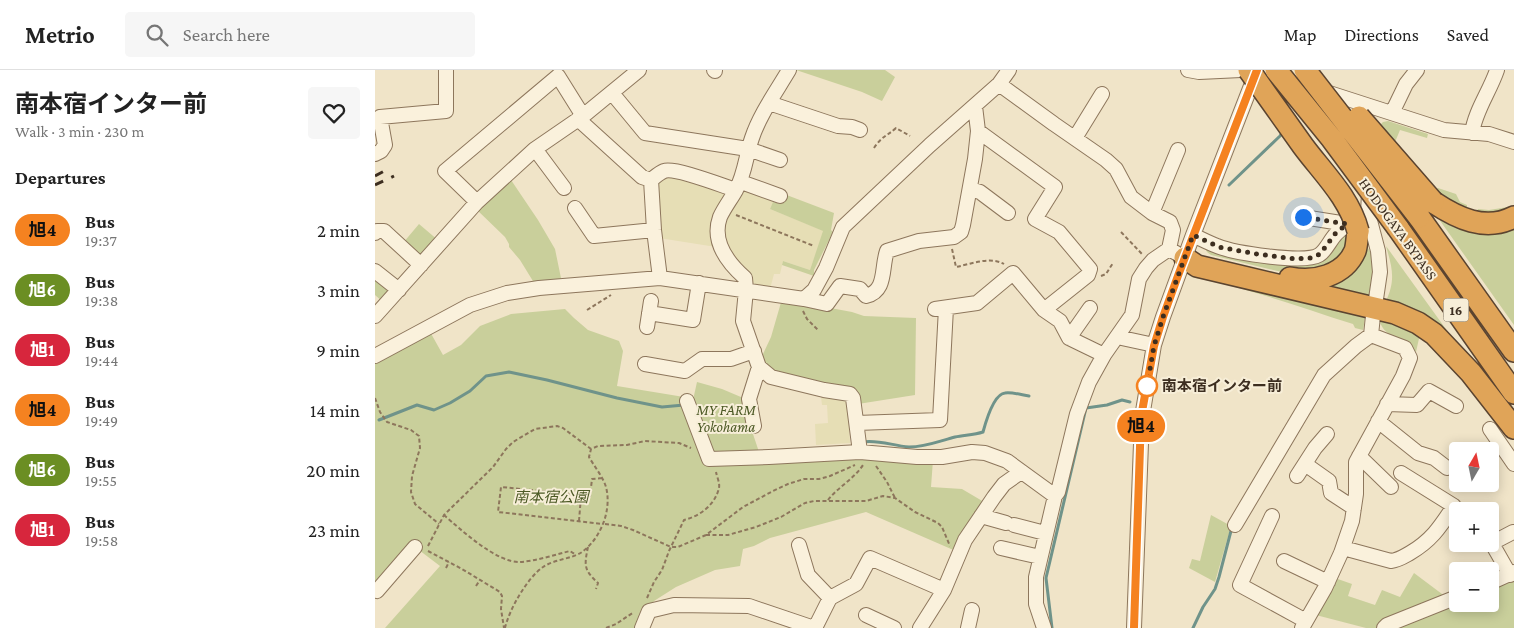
<!DOCTYPE html>
<html lang="en">
<head>
<meta charset="utf-8">
<style>
  :root { --surface:#fff; --page:#f6f6f6; --text:#222; --muted:#767676; --line:#e0e0e0 }
  body { margin:0; font-family:"Crimson Pro","Noto Sans JP",serif; background:var(--page); color:var(--text); height:100vh; display:flex; flex-direction:column; font-size:19px; white-space:nowrap }
  * { box-sizing:border-box; margin:0 }
  p { font-size:16px; color:var(--muted) }
  .icon { flex:none; width:28px; height:28px; fill:none; stroke:currentColor; stroke-width:2; stroke-linecap:round; stroke-linejoin:round }
  .map { position:relative; flex:1; overflow:hidden }
  .sheet { display:flex; flex-direction:column; background:var(--surface); width:375px }
  .sheet>* { flex:none }
  .badge { padding:0 10px; border-radius:16px; font-size:18px; line-height:32px }
  .needle { width:32px; rotate:9deg }
  .tools { position:absolute; left:1074px; top:372px; display:grid; gap:10px }
  .tools a { display:grid; place-items:center; width:50px; height:50px; border-radius:5px; background:var(--surface); box-shadow:0 2px 12px #0003; font-size:25px }
  .you { position:absolute; width:25px; height:25px; margin:-12px; border:4px solid #fff; border-radius:50%; background:#1a73e8; box-shadow:0 0 0 8px #1a73e833 }
  .map>.badge { position:absolute; translate:-50% -50%; box-shadow:0 0 0 2px #fff }
  h2 { padding:0 15px; font-size:19px; line-height:45px }
  .round { display:grid; place-items:center; flex:none; width:52px; height:52px; border-radius:5px; background:var(--page) }
  .overview { display:flex; align-items:center; justify-content:space-between; height:85px; padding:0 15px }
  h1 { font-size:24px; font-weight:700; line-height:38px }
  ul { padding:0; list-style:none }
  li { display:flex; align-items:center; gap:15px; height:60px; padding:0 15px }
  li div { flex:1 }
  li b { display:block; font-size:19px }
  li em { font-style:normal }
  li .badge { min-width:55px; font-weight:700; text-align:center }
  header { display:flex; align-items:center; gap:30px; box-sizing:border-box; height:70px; padding:0 25px; background:var(--surface); border-bottom:1px solid var(--line) }
  header strong { font-size:24px }
  nav { display:flex; gap:28px; margin-inline-start:auto; font-size:18px }
  .search { width:350px; height:45px; background:var(--page); display:flex; align-items:center; gap:12px; box-sizing:border-box; padding:0 18px; border-radius:5px; color:var(--muted); font-size:19px }
  main { display:flex; flex:1; min-height:0 }
  .map>svg:first-child { display:block }
  .farmland { fill:#e6deb5 }
  .green { fill:#c9cf9b }
  .lines { fill:none; stroke-linecap:round; stroke-linejoin:round }
  .stream { stroke:#6f938a; stroke-width:3 }
  .minor-casing { stroke:#8d765c; stroke-width:16 }
  .highway-casing { stroke:#5b4430; stroke-width:24 }
  .path { stroke:#8d765c; stroke-width:2; stroke-dasharray:4 2.5; stroke-linecap:butt }
  .minor { stroke:#faf1dc; stroke-width:14 }
  .highway { stroke:#e0a458; stroke-width:21 }
  .rail { stroke:#3d2e20; stroke-width:3; stroke-dasharray:9 9; stroke-linecap:butt }
  .highway-bridge-casing { stroke:#5b4430; stroke-width:24; stroke-linecap:butt }
  .highway-bridge { stroke:#e0a458; stroke-width:21 }
  .line-casing { stroke:#fff; stroke-width:11 }
  .line { stroke:#f58220; stroke-width:8 }
  .walk { stroke:#3d2e20; stroke-width:5; stroke-dasharray:0 9 }
  .stop-dot { fill:#fff; stroke:#f58220; stroke-width:2.5 }
  .labels { text-anchor:middle; dominant-baseline:central; stroke-width:4; stroke-linejoin:round; paint-order:stroke }
  .shield { fill:#f7eed8; stroke:#756857; stroke-width:1 }
  .shield-label { font-size:14px; font-weight:bold; fill:#3d2e20 }
  .street-label { font-size:15px; fill:#3d2e20; stroke:#f7eed8 }
  .stop-label { font-size:15px; font-weight:bold; fill:#3d2e20; stroke:#f7eed8; text-anchor:start }
  .park-label { font-size:15px; font-style:italic; fill:#4d5a26; stroke:#f7eed8 }
</style>
</head>
<body>
<header>
<strong>Metrio</strong>
<div class="search"><svg class="icon" aria-label="search" viewBox="0 0 24 24"><circle cx="10" cy="10" r="6"/><path d="M15 15l6 6"/></svg>Search here</div>
<nav><a>Map</a><a>Directions</a><a>Saved</a></nav>
</header>
<main>
<section class="sheet">
<div class="overview"><div><h1>南本宿インター前</h1><p>Walk · 3 min · 230 m</p></div><a class="round"><svg class="icon" aria-label="heart" viewBox="0 0 24 24"><path d="M12 20l-8-8c-3-5 5-10 8-4 3-6 11-1 8 4z"/></svg></a></div>
<h2>Departures</h2>
<ul>
<li><span class="badge" style="background:#f58220;color:#111">旭4</span><div><b>Bus</b><p>19:37</p></div><em>2 min</em></li>
<li><span class="badge" style="background:#6b8e23;color:#fff">旭6</span><div><b>Bus</b><p>19:38</p></div><em>3 min</em></li>
<li><span class="badge" style="background:#d7263d;color:#fff">旭1</span><div><b>Bus</b><p>19:44</p></div><em>9 min</em></li>
<li><span class="badge" style="background:#f58220;color:#111">旭4</span><div><b>Bus</b><p>19:49</p></div><em>14 min</em></li>
<li><span class="badge" style="background:#6b8e23;color:#fff">旭6</span><div><b>Bus</b><p>19:55</p></div><em>20 min</em></li>
<li><span class="badge" style="background:#d7263d;color:#fff">旭1</span><div><b>Bus</b><p>19:58</p></div><em>23 min</em></li>
</ul>
</section>
<div class="map">
<svg width="1139" height="558" viewBox="0 0 1139 558">
  <rect width="100%" height="100%" fill="#f0e4c8"/>
  <path class="farmland" d="M289,105L355,123L341,177L284,168L280,144L284,107Z
    M366,116L400,129L395,139L449,161L435,200L408,191L405,204H399L395,219L373,214L347,171L349,145Z
    M446,327L473,330L475,373L441,375L440,354L453,353L452,335H447Z"/>
  <path class="green" d="M421,0H510L520,7L507,31L487,22Z
    M1013,51L1053,64L1052,68L1025,60L1018,77L1029,82L1026,91L1005,55L1008,52Z
    M134,107L163,150L180,179L187,213L161,216L145,190L134,177V174L130,167L100,138Z
    M1063,118L1081,124L1085,132L1092,135V140L1101,142L1103,139L1114,140L1139,136V137L1124,142L1097,143L1057,122Z
    M409,124L459,143L456,160L458,162L439,200V206L407,195L408,191L435,200L448,161L395,139L398,132L405,134Z
    M1061,145L1139,157V255Z
    M44,154L64,171L47,190L28,173Z
    M967,163H973L970,182L960,194L911,203L836,185L832,182L828,174H830L834,180L842,183L919,193Z
    M989,171L997,185V208L994,228L932,214Z
    M1011,176L1086,280L1011,231C1021,210 1017,197 1011,176Z
    M823,204L991,243L988,260L980,258L978,254C924,237 871,217 816,207Z
    M0,207L17,221L8,232L0,225Z
    M407,229L477,242L489,246L541,248L540,325L483,334L399,303L388,294V284L396,267Z
    M190,239L199,248L213,260L244,271L248,281L242,316L309,327L334,393L479,387L558,390L556,417L587,419L609,432L583,482L491,442L395,468L379,476L368,479L365,496L340,500L301,517L279,531L273,539L265,558H10L65,496L36,474L0,513V290L54,260L68,285L86,275L105,256L136,244Z
    M1004,247L1045,264L1041,282C1031,267 1006,269 1004,247Z
    M322,312L347,319L373,330L378,364L384,382L338,383L318,330Z
    M836,445L856,456L840,512L814,498L817,489L825,491Z
    M1139,501V558H991L937,544L957,507L977,514L973,526L1000,535L1007,520L1025,527L1039,503L1071,527L1082,534H1115V511Z"/>
  <g class="lines">
    <path class="stream" d="M854,115L905,66L908,62
      M4,350L42,335L59,340L75,333L95,321L111,306L134,302L172,310L242,328L287,337L309,335
      M487,372C503,369 518,376 534,377C550,377 565,371 580,367C589,365 599,365 608,362C611,351 619,324 630,323C638,322 647,325 654,326
      M677,558L671,508L711,338L732,335L747,330L755,332
      M818,558L828,537L840,519L844,507L857,457"/>
    <defs>
      <path id="minor" d="M339,0L340,1
        M813,0L824,2L866,0
        M624,14L679,54L731,90L741,99L756,127L777,143L795,152L798,160L794,179
        M945,20L1069,60L1114,64L1139,72
        M237,23L270,63L373,79L405,90
        M394,33L463,56L477,57L485,60
        M1017,43L1031,14L1042,0
        M203,49L267,107L276,110
        M603,61L680,117L660,149L684,162L715,199L713,205L669,240
        M1097,63C1100,41 1115,21 1122,0
        M700,68L727,24
        M160,79L189,118
        M996,83L993,143L1003,181L1005,202L1001,229
        M0,84L6,81L10,75L5,47L71,41V0
        M276,110C280,107 284,103 289,101C300,97 348,116 361,120C370,104 371,85 377,68C385,44 401,22 414,0
        M276,110L279,160L285,208
        M366,112L405,126
        M595,119L605,122L633,143
        M361,120C356,129 349,138 345,147C336,172 353,193 370,208L371,220L368,251L384,297L396,307L449,320L475,324L478,328L485,382L542,387H567L597,382L610,383L632,391L680,426L661,507V534L669,558
        M102,132L70,101L183,6L208,46
        M200,138L219,166L279,160
        M777,143L803,80
        M928,147L972,154
        M0,163L2,161H9L46,195
        M818,165C826,169 834,173 842,176C859,183 929,194 944,185C951,181 955,170 961,164C970,154 981,150 993,143
        M0,201L24,220
        M429,229L452,234L465,216L485,219L491,226C512,221 506,198 512,181L544,171L579,167L586,162L588,155L600,89L603,61L600,36
        M560,239L602,233L638,203L669,240L685,251L694,268L729,285
        M274,243L318,250L324,213
        M0,246L102,132L160,79L208,46L264,0
        M272,257L276,231
        M742,267L779,275
        M694,268L715,238
        M0,286L95,235L132,223L164,218L285,208L429,229L439,220L451,198L468,157L555,75L624,14L634,0
        M270,294L310,301L327,289H356L379,281
        M312,331L334,389L394,387L485,382
        M1012,334L1042,335L1054,321L1081,336
        M1003,351L1043,383L1059,388L1072,398
        M482,353L565,350L571,238
        M379,356L374,329L384,297
        M1115,359L1139,394
        M984,386L1016,417
        M930,394L954,411L956,423L979,438
        M922,406L940,378L952,364
        M680,426L683,422L702,344L714,312L729,285L757,245L764,209L771,198L778,190L794,179L810,188
        M606,446L631,453
        M897,446L865,515L931,551
        M639,455L670,463
        M860,455L949,305L981,276L996,265
        M1115,470L1135,505
        M1117,473L1138,462
        M424,475L433,505L455,528
        M626,478L665,487
        M968,478L1016,491C1024,490 1028,487 1035,483C1057,470 1065,457 1079,436L1026,403
        M909,491L953,512
        M1115,513L1139,502
        M0,520L2,521L40,477
        M491,545L519,558
        M267,558L274,541L299,535L374,536L439,558
        M440,558L455,528L481,514L495,488L569,520
        M545,558L569,520L590,470L619,427L629,414L646,402
        M593,558L597,540
        M759,558L767,347L779,275L788,247L818,165L881,3
        M927,558L950,518L966,483L977,451L981,424V392L1028,306L1035,288L1030,278L996,265L998,246
        M1009,558L1012,555L1082,527"/>
      <path id="highway" d="M1058,132C1082,148 1110,162 1139,147
        M1044,147L1139,281
        M1023,158L1139,323
        M810,188L822,196L1020,243L1043,253L1059,264L1096,303L1139,358
        M915,208C939,213 969,206 980,181C982,175 982,167 983,161"/>
    </defs>
    <use href="#minor" class="minor-casing"/>
    <use href="#highway" class="highway-casing"/>
    <path class="path" d="M499,78C507,66 512,66 521,58L535,66
      M361,145L439,176
      M746,162L767,184
      M577,179L581,197C596,194 615,186 629,194
      M726,206L731,204L738,193
      M212,240L236,225
      M428,241L432,249L443,260
      M0,328L5,342L12,352L36,360L44,366L45,378L37,406L36,422L40,434L64,454
      M1109,381L1112,377
      M501,396L512,412L520,428
      M227,408L217,409L215,426L126,417L123,442L228,454
      M453,430C463,417 479,409 488,395
      M69,445C86,460 122,493 145,492C161,491 179,485 195,481L201,485
      M204,451L206,426
      M230,454L246,456L258,460L296,477H303L331,465L368,437L398,421L413,414L429,409H444L455,406L480,395
      M331,465H353L381,457L406,447L430,433L439,431H491L508,426L520,428L540,442L563,453L567,457L575,476
      M53,476L69,445L118,397L131,379L138,372L160,359L182,356L188,358L216,379
      M213,477C209,496 209,500 223,513L221,519
      M53,481L87,499L125,522L127,526L126,539L129,558
      M71,498L74,492
      M101,516L105,510
      M272,528L279,512L287,500L294,481L309,450C325,446 340,435 344,418C345,413 342,407 341,402
      M130,558C134,540 152,508 168,497C180,489 197,489 207,482C226,468 237,440 231,417C228,407 219,396 214,387L216,379L223,376L252,375L270,371L304,373L316,378
      M231,558L241,554L259,542"/>
    <use href="#minor" class="minor"/>
    <use href="#highway" class="highway"/>
    <path class="rail" d="M0,106L13,99
      M0,115L19,106"/>
    <defs>
      <path id="highway-bridge" d="M874,0C892,25 910,51 928,76C948,103 974,127 983,161
        M901,0L957,69L1023,158
        M930,0L1044,147
        M984,47L1058,132"/>
    </defs>
    <use href="#highway-bridge" class="highway-bridge-casing"/>
    <use href="#highway-bridge" class="highway-bridge"/>
  </g>
  <g class="lines">
    <defs>
      <path id="line" d="M759,558L766,347L779,276L788,247L804,203L882,0"/>
    </defs>
    <use href="#line" class="line-casing"/>
    <use href="#line" class="line"/>
    <path class="walk" d="M772,316L779,276L788,247L818,165L844,177L882,184L920,189L936,188L945,184L960,164L972,154L928,147"/>
  </g>
  <circle class="stop-dot" cx="772" cy="316" r="10"/>
  <g class="labels">
    <rect class="shield" x="1068.5" y="228.5" width="25" height="23" rx="4"/>
    <g class="shield-label">
      <text x="1081" y="240">16</text>
    </g>
    <g class="street-label">
      <text transform="translate(1023 159) rotate(54)">HODOGAYA BYPASS</text>
    </g>
    <g class="stop-label">
      <text x="787" y="316">南本宿インター前</text>
    </g>
    <g class="park-label">
      <text x="351" y="340">MY FARM<tspan x="351" dy="17">Yokohama</tspan></text>
      <text x="176" y="427">南本宿公園</text>
    </g>
  </g>
</svg>
<div class="tools">
<a><svg class="needle" viewBox="-14 -14 28 28"><path d="M0-13l5 13h-10z" fill="#e53935"/><path d="M0 13l5-13h-10z" fill="#767676"/></svg></a>
<a>+</a>
<a>−</a>
</div>
<div class="you" style="left:928px;top:147px"></div>
<b class="badge" style="left:766px;top:356px;background:#f58220;color:#111">旭4</b>
</div>
</main>
</body>
</html>
